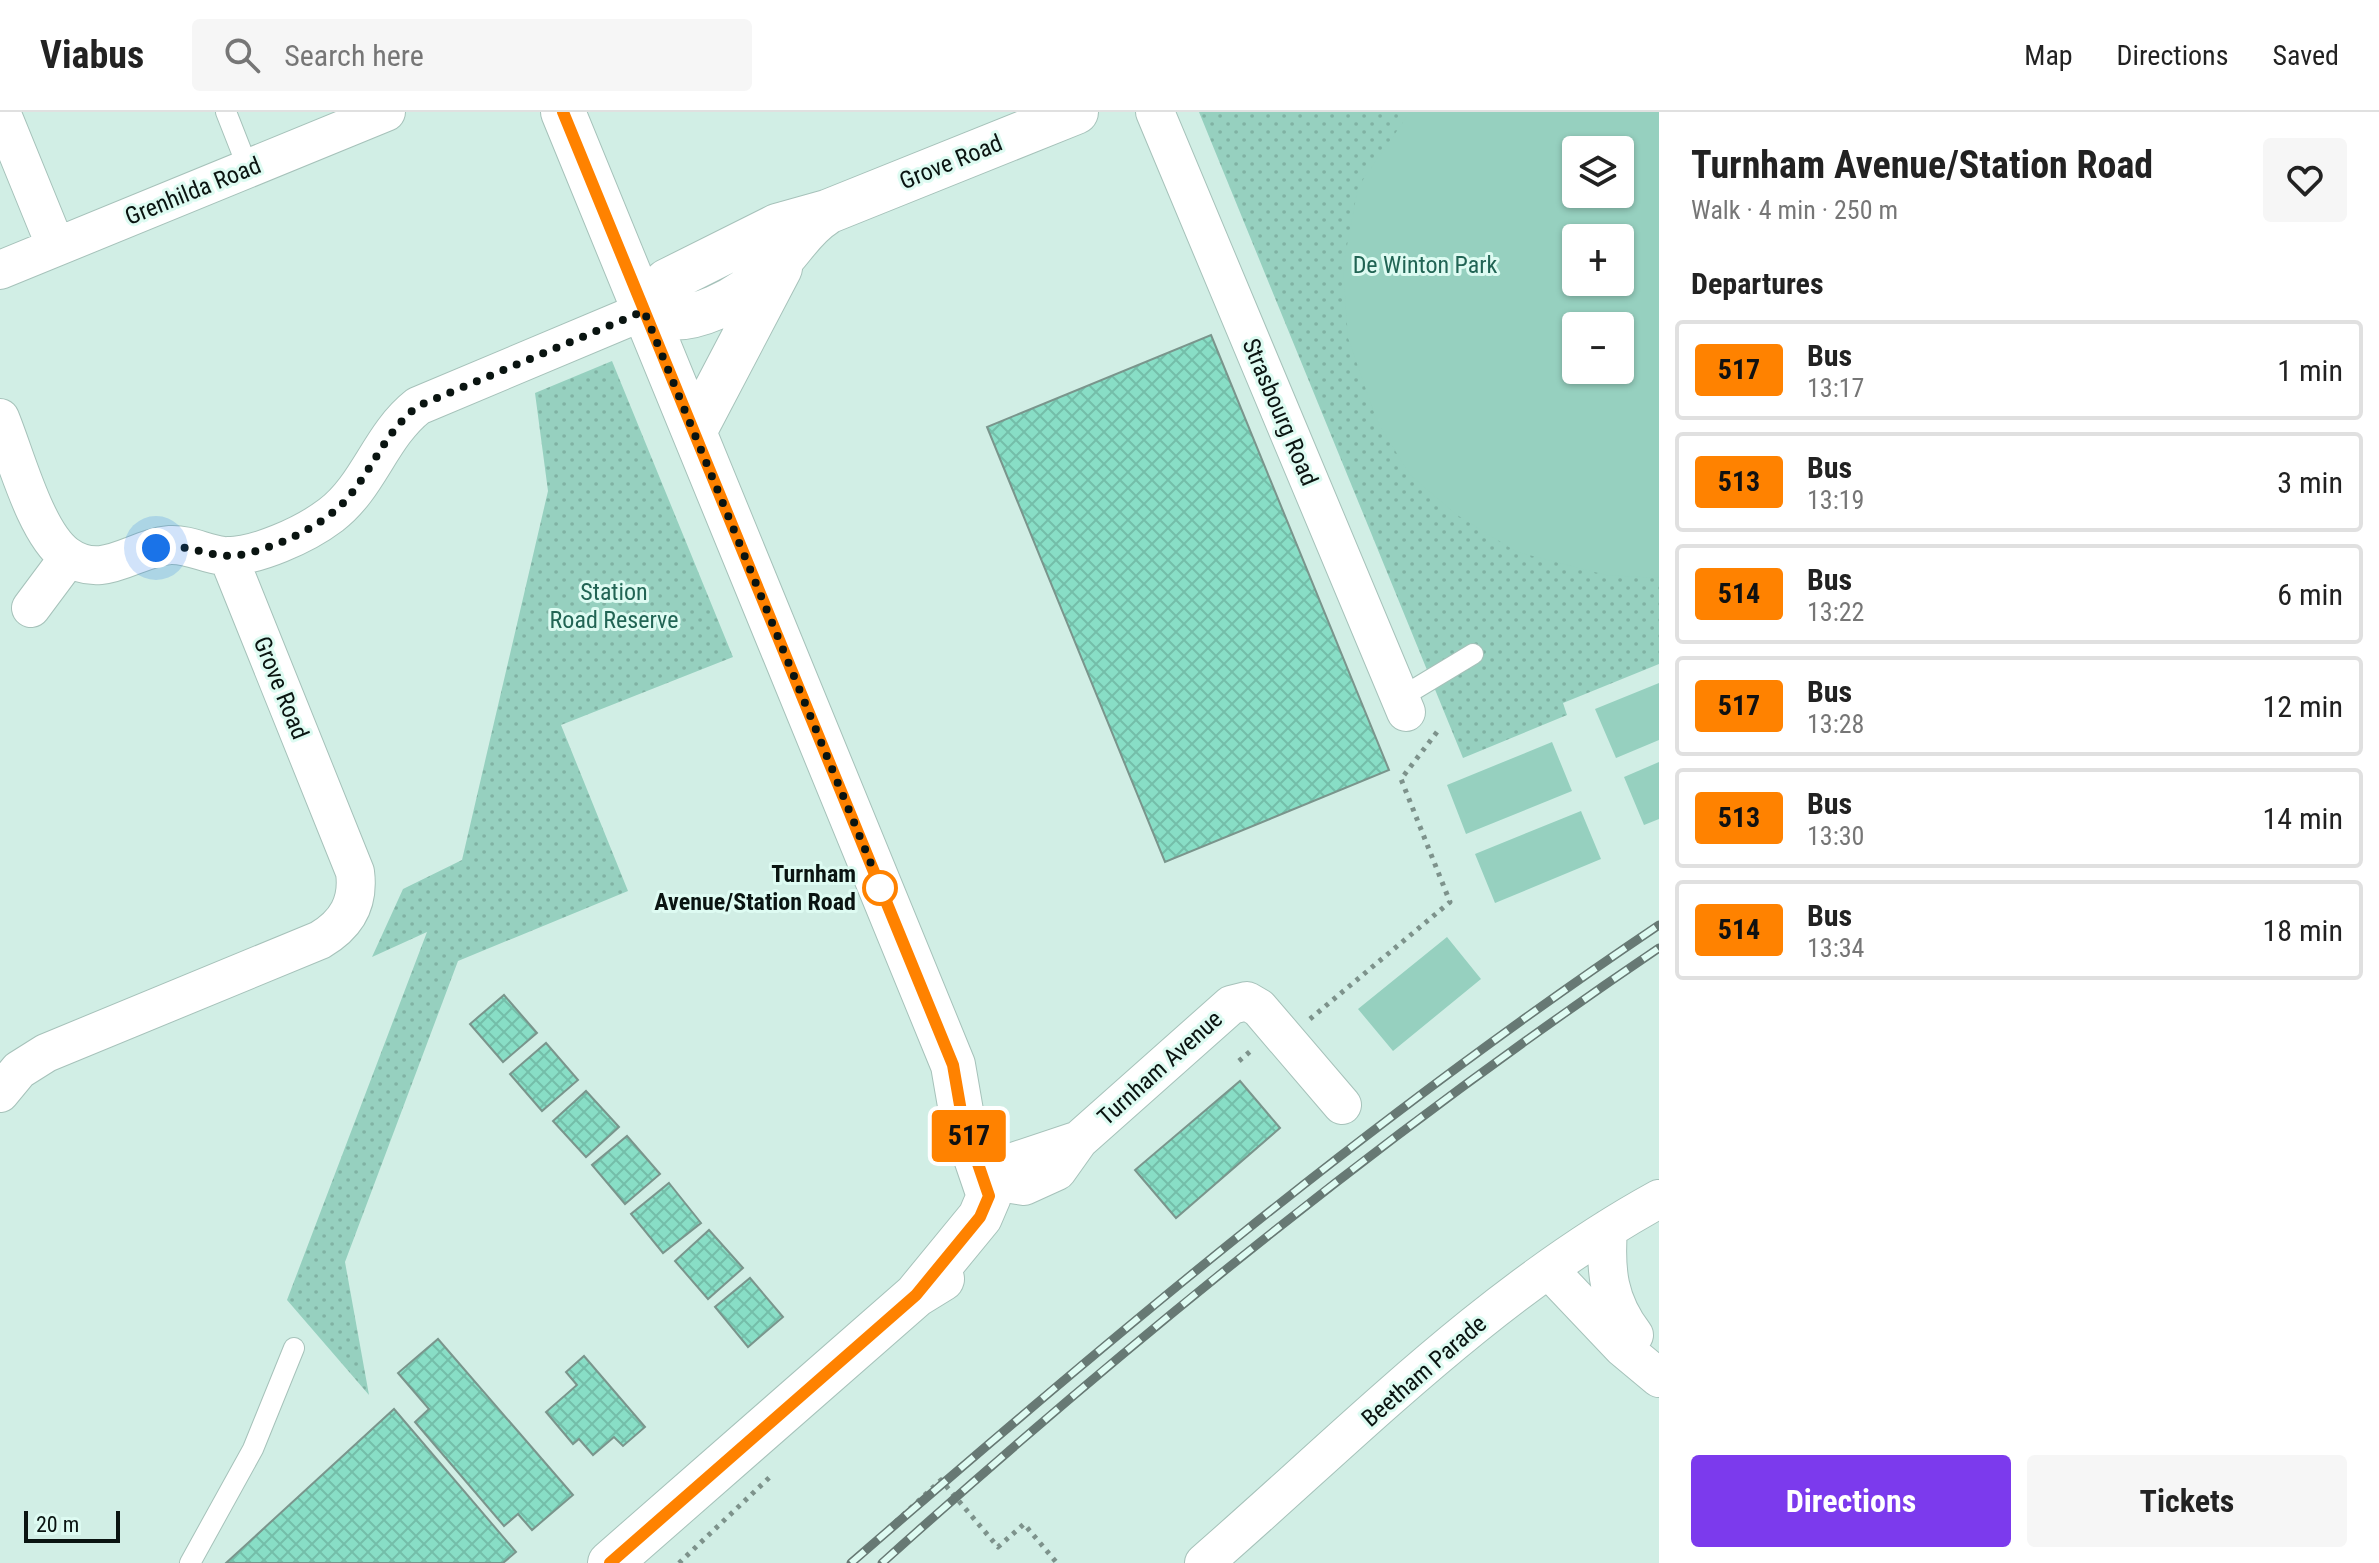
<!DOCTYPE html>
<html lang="en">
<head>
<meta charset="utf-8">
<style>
  :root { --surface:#fff; --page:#f6f6f6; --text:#222; --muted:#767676; --line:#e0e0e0; --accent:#7c3aed }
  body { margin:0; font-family:"Roboto Condensed",sans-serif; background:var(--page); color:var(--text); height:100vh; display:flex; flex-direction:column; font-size:30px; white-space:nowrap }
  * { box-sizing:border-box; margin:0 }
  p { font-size:26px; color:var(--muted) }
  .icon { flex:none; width:44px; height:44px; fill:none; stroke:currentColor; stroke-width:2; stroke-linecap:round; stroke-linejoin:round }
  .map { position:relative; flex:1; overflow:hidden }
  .sheet { display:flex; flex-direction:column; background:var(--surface); width:720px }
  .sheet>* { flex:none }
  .badge { padding:0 16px; border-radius:6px; font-size:28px; line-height:52px }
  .fabs { position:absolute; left:1562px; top:24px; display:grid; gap:16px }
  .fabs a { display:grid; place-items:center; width:72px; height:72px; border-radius:8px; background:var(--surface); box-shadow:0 2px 6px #0004; font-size:40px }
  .scale { position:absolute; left:24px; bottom:20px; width:96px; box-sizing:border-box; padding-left:8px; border:4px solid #0a1411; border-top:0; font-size:22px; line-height:28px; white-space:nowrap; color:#0a1411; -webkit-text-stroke:6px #defbf2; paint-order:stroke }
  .you { position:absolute; width:40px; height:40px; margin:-20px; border:6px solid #fff; border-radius:50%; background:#1a73e8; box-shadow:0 0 0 12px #1a73e833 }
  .map>.badge { position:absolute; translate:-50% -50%; box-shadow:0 0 0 4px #fff }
  h2 { padding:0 32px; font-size:30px; line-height:72px }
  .round { display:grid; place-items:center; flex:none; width:84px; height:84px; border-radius:8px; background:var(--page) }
  .headline { display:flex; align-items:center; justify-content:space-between; height:136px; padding:0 32px }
  h1 { font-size:38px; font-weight:700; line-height:60px }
  .primary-button { display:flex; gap:16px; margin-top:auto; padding:16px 32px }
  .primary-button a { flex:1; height:92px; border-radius:8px; background:var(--accent); color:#fff; font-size:32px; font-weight:700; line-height:92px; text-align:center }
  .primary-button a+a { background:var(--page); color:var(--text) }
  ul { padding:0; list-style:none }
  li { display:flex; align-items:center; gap:24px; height:100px; margin:0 16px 12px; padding:0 16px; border:4px solid var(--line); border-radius:8px }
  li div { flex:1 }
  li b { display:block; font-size:30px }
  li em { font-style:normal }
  li .badge { min-width:88px; font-weight:700; text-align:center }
  header { display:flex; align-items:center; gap:48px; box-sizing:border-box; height:112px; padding:0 40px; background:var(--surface); border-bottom:2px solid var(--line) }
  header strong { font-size:38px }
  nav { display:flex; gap:44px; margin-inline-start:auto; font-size:28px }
  .search { width:560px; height:72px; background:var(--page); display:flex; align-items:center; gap:20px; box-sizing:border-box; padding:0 28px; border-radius:8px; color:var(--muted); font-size:30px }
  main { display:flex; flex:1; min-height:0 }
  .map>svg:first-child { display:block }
  .park { fill:url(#park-dots); fill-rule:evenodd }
  .pitch { fill:#96d0bf; fill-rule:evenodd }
  .building { fill:url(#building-cross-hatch); stroke:#7a958c; stroke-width:2 }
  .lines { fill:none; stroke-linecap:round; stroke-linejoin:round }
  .lane-casing { stroke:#a6c2ba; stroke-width:22 }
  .street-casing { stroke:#a6c2ba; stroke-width:40 }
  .secondary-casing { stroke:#a6c2ba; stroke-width:46 }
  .path { stroke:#7d928b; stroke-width:5; stroke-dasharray:4 6; stroke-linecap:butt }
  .lane { stroke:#fff; stroke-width:20 }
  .street { stroke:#fff; stroke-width:38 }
  .secondary { stroke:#fff; stroke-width:44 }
  .rail-casing { stroke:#677974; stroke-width:9 }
  .rail { stroke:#defbf2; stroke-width:6; stroke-dasharray:18; stroke-linecap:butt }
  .line-casing { stroke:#fff; stroke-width:18 }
  .line { stroke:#ff8200; stroke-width:12 }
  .walk { stroke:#0a1411; stroke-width:8; stroke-dasharray:0 14.4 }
  .stop-dot { fill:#fff; stroke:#ff8200; stroke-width:4 }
  .labels { text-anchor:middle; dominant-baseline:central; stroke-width:6; stroke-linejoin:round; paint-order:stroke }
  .street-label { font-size:24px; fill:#0a1411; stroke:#defbf2 }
  .park-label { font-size:24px; fill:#216454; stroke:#defbf2 }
  .stop-label { font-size:24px; font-weight:bold; fill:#0a1411; stroke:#defbf2; text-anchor:end }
</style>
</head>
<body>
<header>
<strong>Viabus</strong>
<div class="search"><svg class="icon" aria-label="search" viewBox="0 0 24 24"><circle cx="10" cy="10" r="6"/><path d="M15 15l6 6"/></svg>Search here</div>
<nav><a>Map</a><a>Directions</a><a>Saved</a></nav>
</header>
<main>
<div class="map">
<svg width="1659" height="1451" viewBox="0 0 1659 1451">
  <defs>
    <pattern id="park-dots" width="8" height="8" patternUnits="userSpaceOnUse" patternTransform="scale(2)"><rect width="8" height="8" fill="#96d0bf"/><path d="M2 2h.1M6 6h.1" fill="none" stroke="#80b2a3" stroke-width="1.8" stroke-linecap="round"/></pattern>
    <pattern id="building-cross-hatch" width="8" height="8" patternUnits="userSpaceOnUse" patternTransform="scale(2)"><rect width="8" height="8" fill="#88dec6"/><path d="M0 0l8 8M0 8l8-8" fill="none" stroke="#74bea9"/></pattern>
  </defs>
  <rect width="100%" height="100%" fill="#d1eee5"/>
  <path class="park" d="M1199,0H1659V552L1563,591L1567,603L1463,646ZM1576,38H1620V82H1576ZM1576,126H1620V170H1576ZM1576,214H1620V258H1576Z
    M612,249L733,545L561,613L628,779L458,849L345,1150L369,1283L287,1188L427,820L372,845L403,777L462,748L548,379L535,281Z"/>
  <path class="pitch" d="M1410,0H1659V466L1606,463L1517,440L1457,403L1410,363L1377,309L1348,226L1343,155L1358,75ZM1576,38H1620V82H1576ZM1576,126H1620V170H1576ZM1576,214H1620V258H1576Z
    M1659,571V628L1616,646L1595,597Z
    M1552,630L1572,679L1466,722L1447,673Z
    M1659,650V707L1644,713L1624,665Z
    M1581,699L1601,747L1495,791L1475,742Z
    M1447,825L1481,867L1393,939L1358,897Z"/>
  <path class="building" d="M1211,223L1389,658L1165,750L987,315Z
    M504,883L537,921L503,950L470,912Z
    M546,931L578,968L542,999L510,962Z
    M1240,969L1280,1016L1176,1106L1135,1058Z
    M586,979L619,1015L586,1045L553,1009Z
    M627,1024L660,1062L625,1092L592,1053Z
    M669,1071L701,1111L663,1141L631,1102Z
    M709,1118L743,1156L708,1187L675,1149Z
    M750,1166L783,1205L748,1235L715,1195Z
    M438,1227L573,1383L532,1418L518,1402L504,1414L415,1310L429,1297L398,1261Z
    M584,1244L645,1315L623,1334L614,1325L593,1343L579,1327L573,1332L546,1300L577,1273L566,1260Z
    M394,1297L516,1440L503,1451H226Z"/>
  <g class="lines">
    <defs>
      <path id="lane" d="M226,0L248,56
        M1400,586L1473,542
        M190,1451L253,1337L294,1236"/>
      <path id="street" d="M1,0L56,135
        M1155,0L1406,600
        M0,158L386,0
        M0,306C15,342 35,420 66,443C103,470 133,436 170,433C189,432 205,442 223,444C255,446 306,422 331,403C369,374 380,324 418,294L644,199
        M31,496L69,445
        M0,981L19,958L46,941L320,828C347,812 359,790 355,760L228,444
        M998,1070L1007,1052L1079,1028
        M987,1073L998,1070L1024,1074L1057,1059L1079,1028L1231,893L1247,889L1259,896L1342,993
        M1608,1117C1605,1158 1608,1189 1634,1223
        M1549,1158L1623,1236L1659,1266
        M1204,1451C1349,1325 1489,1180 1659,1087"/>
      <path id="secondary" d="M563,0L953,953L962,1005L989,1084L980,1105L916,1183
        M644,199L655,180L667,169L777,114L827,100L1076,0
        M644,199C688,221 746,184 777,152C793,136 805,114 825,102
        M694,320L780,156
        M610,1451L916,1183L942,1167"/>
    </defs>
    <use href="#lane" class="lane-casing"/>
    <use href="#street" class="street-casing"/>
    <use href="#secondary" class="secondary-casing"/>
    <path class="path" d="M1310,907L1450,790L1401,667L1437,620
      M1239,949L1253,937
      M679,1451L771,1364
      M851,1451L941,1368L998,1435L1024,1412L1057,1451"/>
    <use href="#lane" class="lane"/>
    <use href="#street" class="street"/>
    <use href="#secondary" class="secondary"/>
    <defs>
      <path id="rail" d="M851,1451C1113,1223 1370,1007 1659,813
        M882,1451C1128,1230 1385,1021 1659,836"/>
    </defs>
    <use href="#rail" class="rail-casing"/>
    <use href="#rail" class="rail"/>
  </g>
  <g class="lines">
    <defs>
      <path id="line" d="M563,0L953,953L962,1005L989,1084L980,1105L916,1183L610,1451"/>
    </defs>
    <use href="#line" class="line-casing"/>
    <use href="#line" class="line"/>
    <path class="walk" d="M156,436C186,429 211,448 240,443C278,435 327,413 351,382C375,352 387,318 418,294L644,199L883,781L880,776"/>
  </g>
  <circle class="stop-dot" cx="880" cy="776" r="16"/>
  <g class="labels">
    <g class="street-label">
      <text transform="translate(951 50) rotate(-22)">Grove Road</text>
      <text transform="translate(193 79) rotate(-22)">Grenhilda Road</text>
      <text transform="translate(1280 300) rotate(67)">Strasbourg Road</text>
      <text transform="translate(281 576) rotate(68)">Grove Road</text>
      <text transform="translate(1160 956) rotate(-42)">Turnham Avenue</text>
      <text transform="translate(1424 1259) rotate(-41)">Beetham Parade</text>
    </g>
    <g class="park-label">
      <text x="1425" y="153">De Winton Park</text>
      <text x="614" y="480">Station<tspan x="614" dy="28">Road Reserve</tspan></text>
    </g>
    <g class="stop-label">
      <text x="856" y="762">Turnham<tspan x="856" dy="28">Avenue/Station Road</tspan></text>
    </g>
  </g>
</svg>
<div class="fabs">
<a><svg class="icon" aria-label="layers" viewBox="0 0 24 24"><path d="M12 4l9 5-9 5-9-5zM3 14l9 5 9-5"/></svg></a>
<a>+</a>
<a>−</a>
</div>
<div class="scale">20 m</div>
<div class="you" style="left:156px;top:436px"></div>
<b class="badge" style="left:969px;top:1024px;background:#ff8200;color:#111">517</b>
</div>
<section class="sheet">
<div class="headline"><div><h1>Turnham Avenue/Station Road</h1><p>Walk · 4 min · 250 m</p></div><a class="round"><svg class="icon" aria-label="heart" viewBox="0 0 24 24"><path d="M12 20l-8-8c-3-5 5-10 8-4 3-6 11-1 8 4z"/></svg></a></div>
<h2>Departures</h2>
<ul>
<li><span class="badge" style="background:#ff8200;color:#111">517</span><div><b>Bus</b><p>13:17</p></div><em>1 min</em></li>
<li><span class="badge" style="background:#ff8200;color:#111">513</span><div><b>Bus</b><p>13:19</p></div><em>3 min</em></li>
<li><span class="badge" style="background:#ff8200;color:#111">514</span><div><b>Bus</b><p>13:22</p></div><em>6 min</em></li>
<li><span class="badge" style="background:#ff8200;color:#111">517</span><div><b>Bus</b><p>13:28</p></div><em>12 min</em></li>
<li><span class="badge" style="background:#ff8200;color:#111">513</span><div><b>Bus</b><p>13:30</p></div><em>14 min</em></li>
<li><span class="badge" style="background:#ff8200;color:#111">514</span><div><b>Bus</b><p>13:34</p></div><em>18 min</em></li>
</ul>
<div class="primary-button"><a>Directions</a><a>Tickets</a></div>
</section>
</main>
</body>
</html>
